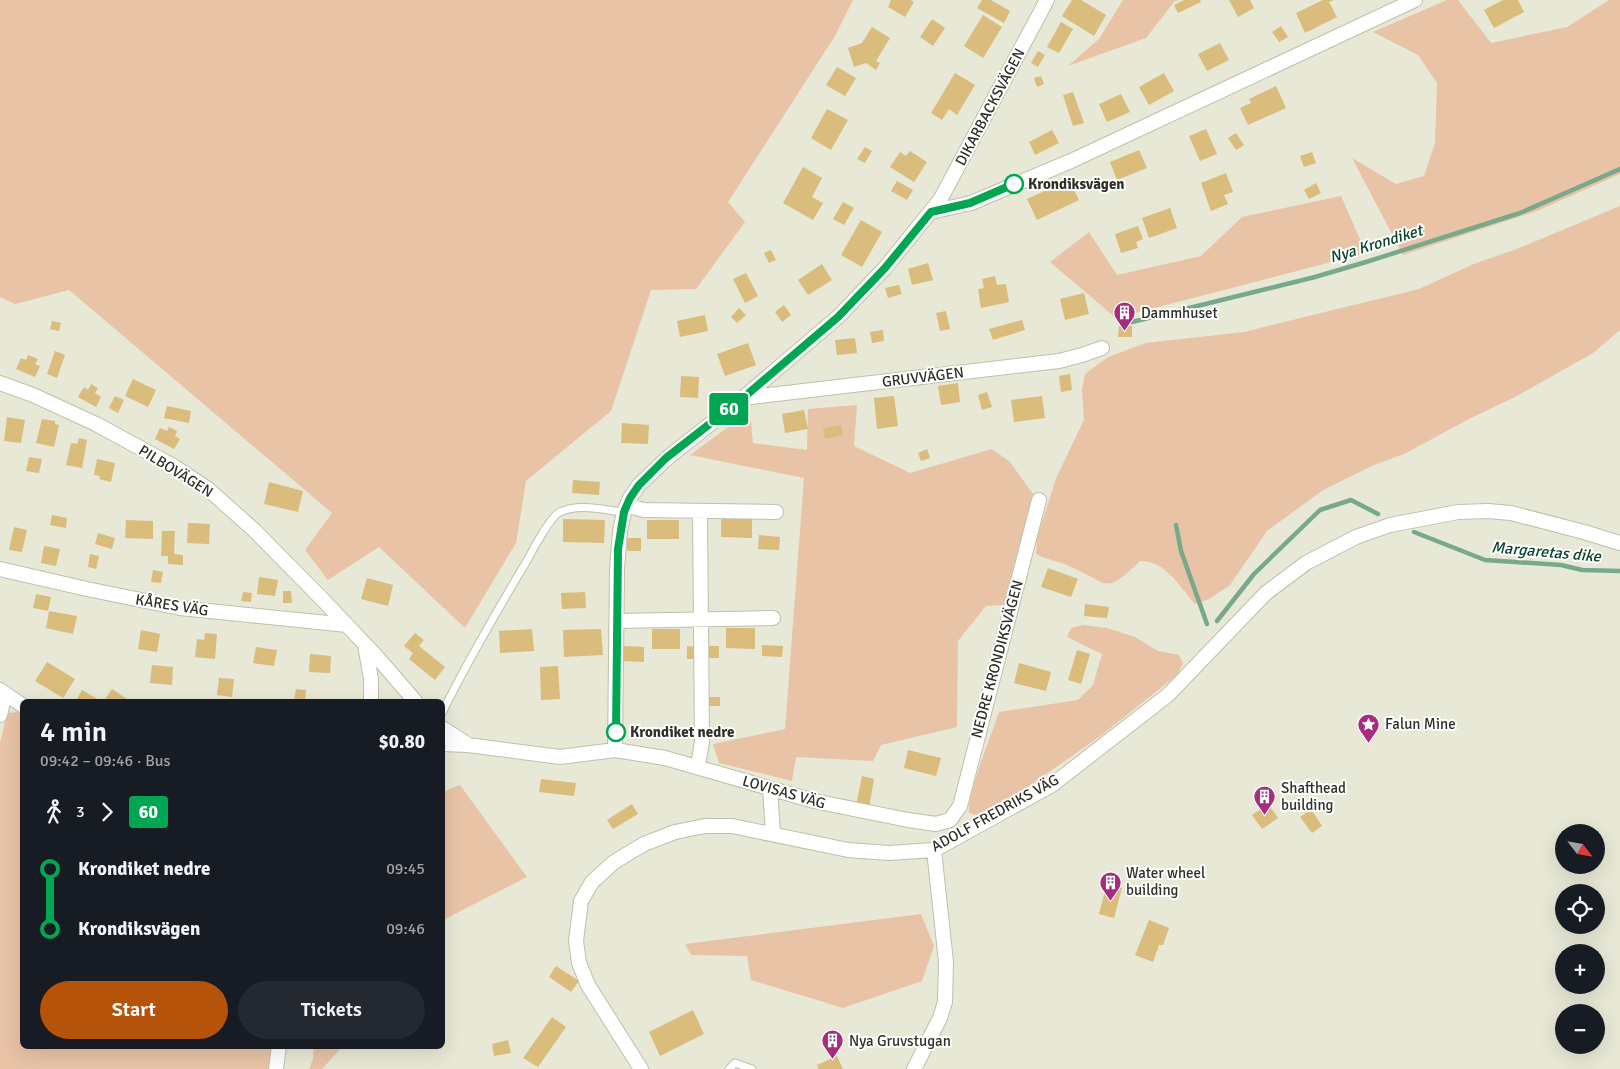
<!DOCTYPE html>
<html lang="en">
<head>
<meta charset="utf-8">
<style>
  :root { --surface:#171b24; --page:#242831; --text:#f1f3f6; --muted:#9ea1a6; --accent:#b45309 }
  body { margin:0; font-family:Signika,sans-serif; background:var(--page); color:var(--text); height:100vh; display:flex; flex-direction:column; font-size:19px; white-space:nowrap }
  * { box-sizing:border-box; margin:0 }
  p { font-size:16px; color:var(--muted) }
  .icon { flex:none; width:28px; height:28px; fill:none; stroke:currentColor; stroke-width:2; stroke-linecap:round; stroke-linejoin:round }
  .map { position:relative; flex:1; overflow:hidden }
  .panel { position:absolute; left:20px; top:699px; width:425px; height:350px; display:flex; flex-direction:column; background:var(--surface); border-radius:8px; box-shadow:0 5px 20px #0002 }
  .panel>* { flex:none }
  .badge { padding:0 10px; border-radius:4px; font-size:18px; line-height:32px }
  .needle { width:32px; rotate:121deg }
  .fabs { position:absolute; left:1555px; top:824px; display:grid; gap:10px }
  .fabs a { display:grid; place-items:center; width:50px; height:50px; border-radius:50%; background:var(--surface); box-shadow:0 5px 20px #0002; font-size:25px }
  .map>.badge { position:absolute; translate:-50% -50%; box-shadow:0 0 0 2px #fff }
  .legs { display:flex; align-items:center; gap:8px; height:55px; padding:0 20px; font-size:16px }
  .legs p { margin-inline-start:auto }
  .overview { display:flex; align-items:center; justify-content:space-between; height:85px; padding:0 20px }
  h1 { font-size:28px; font-weight:600; line-height:38px }
  .action { display:flex; gap:10px; margin-top:auto; padding:10px 20px }
  .action a { flex:1; height:58px; border-radius:30px; background:var(--accent); color:#fff; font-size:20px; font-weight:600; line-height:58px; text-align:center }
  .action a+a { background:var(--page); color:var(--text) }
  ul { padding:0 20px; list-style:none }
  li { display:flex; align-items:center; gap:18px; height:60px; font-size:19px }
  li i { display:grid; place-items:center; width:8px; height:100%; margin:0 6px; background:currentColor }
  li i::after { content:''; width:12px; height:12px; margin:-6px; border:4px solid; border-radius:50%; background:var(--surface) }
  li p { margin-inline-start:auto }
  li:first-child i { background:linear-gradient(#0000 50%,currentColor 0) }
  li:last-child i { background:linear-gradient(currentColor 50%,#0000 0) }
  .map>svg:first-child { display:block }
  .green { fill:#e9c3a6 }
  .lines { fill:none; stroke-linecap:round; stroke-linejoin:round }
  .stream { stroke:#79a98c; stroke-width:4.5 }
  .building { fill:#dabc7d }
  .lane-casing { stroke:#bec0ad; stroke-width:9 }
  .street-casing { stroke:#bec0ad; stroke-width:16 }
  .lane { stroke:#fff; stroke-width:7 }
  .street { stroke:#fff; stroke-width:14 }
  .line-1-casing { stroke:#fff; stroke-width:11 }
  .line-1 { stroke:#00a651; stroke-width:8 }
  .stop-1-dot { fill:#fff; stroke:#00a651; stroke-width:2.5 }
  .labels { text-anchor:middle; dominant-baseline:central; stroke-width:4; stroke-linejoin:round; paint-order:stroke }
  .street-label { font-size:15px; fill:#303029; stroke:#fff }
  .stop-label { font-size:15px; font-weight:bold; fill:#303029; stroke:#fff; text-anchor:start }
  .poi-label { font-size:15px; fill:#303029; stroke:#fff; text-anchor:start }
  .water-label { font-size:16px; font-style:italic; fill:#0b432b; stroke:#fff }
</style>
</head>
<body>
<div class="map">
<svg width="1620" height="1069" viewBox="0 0 1620 1069">
  <rect width="100%" height="100%" fill="#e7e8d5"/>
  <path class="green" d="M0,0H853L835,36L728,202L745,222L696,289L651,290L611,411L526,481L516,543L465,628L379,547L328,580L305,550L332,513L69,290L15,304L0,297Z
    M1123,0H1178L1174,2L1146,38L1068,66L1099,39Z
    M1447,0H1458L1491,43L1567,27L1609,0H1620V174L1537,211L1403,255L1352,158L1396,184L1424,176L1435,143L1437,83L1418,55L1373,32Z
    M1341,196L1366,253L1116,318L1050,262L1089,232L1117,275L1201,256L1242,217Z
    M1620,206V330L1593,353L1515,397L1471,418L1404,454L1374,465L1323,490L1267,531L1230,585L1209,599L1195,604C1179,586 1166,561 1140,561C1102,598 1109,582 1069,566C1058,561 1047,560 1036,554L1037,537L1057,476L1084,420L1082,389L1085,374L1108,357L1146,343L1244,332L1419,289L1476,263L1517,249Z
    M857,405L854,446L910,473L992,449L1010,462L1038,501L1004,605L986,606L958,641L957,727L881,745L873,761L796,757L792,781L719,763L713,744L785,729L804,478L690,455L750,411L753,443L807,450L808,409Z
    M1083,625L1107,628L1135,637L1158,651L1179,655L1183,663L1177,675L1099,737L1015,796L989,811L977,815L969,813C968,790 991,737 999,712L1078,700L1093,685L1102,654L1067,637L1071,628Z
    M21,712L22,1046H271L268,1069H0V743L7,713Z
    M460,785L527,877L443,920V792Z
    M921,914L934,946L922,981L843,1008L751,980L747,956L691,955L685,944Z
    M314,1046H343L322,1069H309L313,1059Z"/>
  <g class="lines">
    <path class="stream" d="M1132,322L1315,277L1366,262L1520,213L1620,169
      M1176,525L1181,551L1207,624
      M1414,532L1485,560L1561,565L1582,570L1620,571
      M1217,621L1254,574L1320,510L1351,500L1378,514"/>
  </g>
  <path class="building" d="M891,0H911L914,2L905,17L888,7Z
    M982,0H991L1010,11L1004,23L977,8Z
    M1072,0H1081L1106,15L1094,36L1062,16Z
    M1184,0H1200L1201,2L1178,13L1174,5Z
    M1229,0H1250L1254,8L1238,17Z
    M1323,0H1334L1329,2L1337,17L1305,33L1296,13Z
    M1503,0H1518L1524,12L1494,28L1484,10Z
    M983,15L1002,27L983,58L964,46Z
    M932,19L945,28L933,46L920,37Z
    M1061,22L1073,29L1059,53L1047,47Z
    M1281,26L1288,37L1279,42L1272,32Z
    M872,27L890,38L876,61L880,63L876,70L866,63L854,67L848,48L862,43Z
    M1220,43L1229,60L1207,71L1198,54Z
    M1038,51L1045,55L1038,67L1031,63Z
    M837,67L856,78L845,96L826,85Z
    M955,73L975,85L957,115L949,109L942,120L931,113Z
    M1164,73L1174,91L1149,105L1139,87Z
    M1041,76L1044,84L1037,87L1034,78Z
    M1276,86L1286,108L1248,125L1240,108L1251,103L1249,99Z
    M1073,92L1084,123L1073,126L1063,95Z
    M1121,94L1130,112L1107,122L1099,104Z
    M827,109L848,120L831,150L811,138Z
    M1206,129L1217,154L1200,161L1189,136Z
    M1052,130L1059,143L1035,155L1029,142Z
    M1236,133L1244,145L1236,150L1228,138Z
    M865,147L872,151L865,163L857,159Z
    M1139,150L1147,168L1117,180L1110,162Z
    M910,151L927,162L914,182L890,167L900,152L906,156Z
    M1312,152L1316,163L1304,167L1300,156Z
    M803,167L822,178L812,197L823,203L813,220L783,203Z
    M1226,173L1233,192L1224,195L1228,204L1211,211L1201,183Z
    M1069,180L1079,200L1037,220L1027,199Z
    M897,181L913,190L907,200L891,191Z
    M1316,183L1321,193L1309,199L1304,190Z
    M843,202L854,208L844,225L833,219Z
    M1170,208L1177,228L1149,238L1142,218Z
    M861,220L882,232L862,267L841,255Z
    M1138,226L1143,239L1136,242L1138,248L1121,253L1115,234Z
    M771,250L776,260L769,263L764,253Z
    M928,263L933,280L912,285L908,269Z
    M822,264L832,280L808,295L798,280Z
    M746,273L758,296L745,303L733,279Z
    M995,276L997,285L1006,284L1009,302L981,308L978,289L984,288L982,279Z
    M899,285L902,294L888,298L885,288Z
    M1084,293L1089,314L1065,320L1060,299Z
    M784,305L791,315L782,322L775,312Z
    M739,308L746,315L737,323L731,317Z
    M946,311L950,329L940,331L936,313Z
    M705,315L708,331L680,337L677,321Z
    M1022,320L1025,330L993,340L989,329Z
    M52,321L61,323L59,331L50,329Z
    M1119,326H1132V337H1118Z
    M883,330L884,341L872,343L870,332Z
    M855,338L857,353L837,355L835,340Z
    M748,343L756,365L725,376L717,354Z
    M55,351L65,355L57,378L47,374Z
    M28,355L38,359L35,364L40,366L35,377L16,369L21,358L26,360Z
    M1070,374L1072,390L1061,392L1059,376Z
    M681,376L699,377L698,398L680,397Z
    M133,379L156,390L148,407L125,396Z
    M958,383L960,402L941,405L938,386Z
    M91,384L98,388L95,393L101,397L96,407L78,397L84,387L88,390Z
    M987,392L992,407L982,410L978,395Z
    M115,396L124,400L118,413L109,408Z
    M894,396L898,426L877,429L874,398Z
    M1042,396L1045,418L1014,422L1011,400Z
    M167,406L191,411L189,423L164,418Z
    M804,410L808,429L785,433L782,414Z
    M7,417L25,420L21,443L4,441Z
    M42,419L55,421V424L59,425L54,447L36,443Z
    M622,423L649,425L648,444L621,443Z
    M841,425L843,435L825,439L823,428Z
    M169,427L177,431L175,436L180,439L174,449L155,439L160,428L167,431Z
    M79,438L87,440L82,468L66,465L71,443L77,444Z
    M927,449L930,458L921,461L918,453Z
    M29,457L42,459L39,473L26,471Z
    M97,459L115,463L111,482L99,479L100,476L94,475Z
    M573,480L600,482L599,495L572,493Z
    M269,482L303,491L298,512L264,504Z
    M52,515L67,518L66,528L50,525Z
    M563,519L605,520L604,543L563,542Z
    M721,519H752V538L721,537Z
    M126,520L153,521V539L125,538Z
    M647,520H679V539H647Z
    M188,523L210,524L209,544L187,543Z
    M14,527L27,530L22,552L9,550Z
    M162,531H175L174,554L183,555V565L168,564V556H161Z
    M98,533L115,538L112,549L95,544Z
    M759,535L780,537L779,550L758,549Z
    M627,538H641V551H627Z
    M44,546L60,549L56,566L41,563Z
    M90,554L99,556L96,569L88,567Z
    M1048,568L1078,579L1071,597L1041,587Z
    M153,570L163,572L161,583L151,582Z
    M259,577L278,580L275,596L257,594Z
    M367,578L393,585L388,606L361,599Z
    M283,591H291L292,603H283Z
    M243,592L252,593L251,602L241,601Z
    M585,592L586,608L562,609L561,593Z
    M36,594L51,597L48,611L33,608Z
    M1085,604L1109,607L1107,618L1084,616Z
    M49,611L77,616L73,634L46,628Z
    M726,628H755V649L726,648Z
    M532,629L534,651L500,653L499,631Z
    M601,629L603,655L564,657L563,630Z
    M652,629H680V649H652Z
    M141,630L160,634L157,652L138,649Z
    M205,633L217,634L215,659L195,657L197,639L204,640Z
    M415,633L424,640L419,646L445,667L435,680L409,659L413,653L404,646Z
    M762,645L783,646L782,657L762,656Z
    M623,646L644,647V662L622,661Z
    M687,646L698,647V659H687Z
    M708,646H719V658H708Z
    M256,647L277,650L274,666L253,663Z
    M1077,650L1090,654L1081,684L1068,680Z
    M310,654L331,656L330,673L309,672Z
    M47,662L75,679L63,698L35,681Z
    M1019,663L1051,672L1046,691L1014,683Z
    M152,665L173,667L172,685L150,683Z
    M558,666L560,699L541,700L540,667Z
    M219,678L234,679L232,697L217,695Z
    M112,689L130,701H104Z
    M296,689L306,690L305,701H294Z
    M82,690L101,701H76Z
    M708,697H720V706H708Z
    M908,750L941,758L936,776L904,768Z
    M862,776L874,779L869,808L856,806Z
    M541,779L576,783L574,796L539,792Z
    M632,804L638,814L613,829L607,820Z
    M1268,804L1278,818L1262,829L1252,815Z
    M1311,809L1322,826L1312,833L1300,817Z
    M1107,884L1122,888L1114,918L1099,914Z
    M1149,920L1169,928L1163,945H1159L1153,962L1135,955Z
    M556,966L579,981L571,992L549,977Z
    M693,1010L704,1034L660,1056L649,1032Z
    M552,1017L566,1027L538,1067L523,1058Z
    M508,1040L511,1053L494,1056L492,1044Z
    M837,1056L843,1069H818L817,1065Z"/>
  <g class="lines">
    <defs>
      <path id="lane" d="M442,713C468,660 498,609 528,559C533,549 551,516 560,512C579,503 604,510 624,512
        M729,1069L735,1063L752,1069"/>
      <path id="street" d="M931,212L971,203L1071,161L1415,0
        M0,383L33,395L96,424L175,467L208,489L254,530L324,601L378,658L415,701
        M743,398L1059,361L1082,355L1102,348
        M628,506L644,510L776,512
        M0,569L87,589L180,608L347,625
        M617,621L773,618
        M365,645L371,679V701
        M0,690L22,705
        M0,715L5,693
        M442,728L467,744
        M442,744L468,745L560,757L615,750L617,569L620,531L624,512L630,498L639,485L666,459L743,398L838,317L885,268L940,200L1047,0
        M615,750L665,758L814,801L908,820L936,824L950,820L960,806L1039,500
        M698,766L702,742L700,511
        M770,788L773,833
        M276,1069L279,1046
        M641,1069L588,985L579,963L576,941L581,901L592,882L614,862L644,844L675,832L705,826H732L848,850L889,853L934,850L1052,785L1168,695L1266,593L1306,563L1356,537L1390,525L1458,512L1488,511L1511,513L1584,532L1620,543
        M914,1069L940,1018L945,1002L946,962L934,850"/>
    </defs>
    <use href="#lane" class="lane-casing"/>
    <use href="#street" class="street-casing"/>
    <use href="#lane" class="lane"/>
    <use href="#street" class="street"/>
  </g>
  <g class="lines">
    <defs>
      <path id="line-1" d="M616,732L618,549L624,512L630,498L639,485L666,458L743,398L838,317L885,268L931,212L970,203L1014,184"/>
    </defs>
    <use href="#line-1" class="line-1-casing"/>
    <use href="#line-1" class="line-1"/>
  </g>
  <defs>
    <symbol id="building-pin" viewBox="-11 -11 22 30"><path d="M0 17L-7.5 6A9.5 9.5 0 1 1 7.5 6Z" fill="#a82b7e" stroke="#fff"/><path d="M-4-6H4V6H1V3H-1V6H-4ZM-2.5-4.3h1.7v1.8h-1.7ZM.8-4.3h1.7v1.8H.8ZM-2.5-1h1.7V.8h-1.7ZM.8-1h1.7V.8H.8Z" fill="#fff"/></symbol>
    <symbol id="sight-pin" viewBox="-11 -11 22 30"><path d="M0 17L-7.5 6A9.5 9.5 0 1 1 7.5 6Z" fill="#a82b7e" stroke="#fff"/><path d="M0-6L1.8-2.2L6-1.7L2.9 1.2L3.7 5.4L0 3.3L-3.7 5.4L-2.9 1.2L-6-1.7L-1.8-2.2Z" fill="#fff"/></symbol>
  </defs>
  <g fill-rule="evenodd">
    <use href="#building-pin" x="1112" y="300" width="25" height="34"/>
    <use href="#sight-pin" x="1356" y="712" width="25" height="34"/>
    <use href="#building-pin" x="1252" y="784" width="25" height="34"/>
    <use href="#building-pin" x="1098" y="870" width="25" height="34"/>
    <use href="#building-pin" x="820" y="1028" width="25" height="34"/>
  </g>
  <g class="stop-1-dot">
    <circle cx="1014" cy="184" r="9"/>
    <circle cx="616" cy="732" r="9"/>
  </g>
  <g class="labels">
    <g class="street-label">
      <text transform="translate(990 107) rotate(-62)">DIKARBACKSVÄGEN</text>
      <text transform="translate(923 377) rotate(-7)">GRUVVÄGEN</text>
      <text transform="translate(176 471) rotate(32)">PILBOVÄGEN</text>
      <text transform="translate(172 605) rotate(9)">KÅRES VÄG</text>
      <text transform="translate(997 659) rotate(-75)">NEDRE KRONDIKSVÄGEN</text>
      <text transform="translate(784 792) rotate(16)">LOVISAS VÄG</text>
      <text transform="translate(995 813) rotate(-29)">ADOLF FREDRIKS VÄG</text>
    </g>
    <g class="stop-label">
      <text x="1028" y="184">Krondiksvägen</text>
      <text x="630" y="732">Krondiket nedre</text>
    </g>
    <g class="poi-label">
      <text x="1141" y="313">Dammhuset</text>
      <text x="1385" y="724">Falun Mine</text>
      <text x="1281" y="788">Shafthead<tspan x="1281" dy="17">building</tspan></text>
      <text x="1126" y="873">Water wheel<tspan x="1126" dy="17">building</tspan></text>
      <text x="849" y="1041">Nya Gruvstugan</text>
    </g>
    <g class="water-label">
      <text transform="translate(1376 244) rotate(-17)">Nya Krondiket</text>
      <text transform="translate(1546 552) rotate(5)">Margaretas dike</text>
    </g>
  </g>
</svg>
<div class="fabs">
<a><svg class="needle" viewBox="-14 -14 28 28"><path d="M0-13l5 13h-10z" fill="#e53935"/><path d="M0 13l5-13h-10z" fill="#9ea1a6"/></svg></a>
<a><svg class="icon" aria-label="locate" viewBox="0 0 24 24"><circle cx="12" cy="12" r="6"/><path d="M12 2v4M12 18v4M2 12h4M18 12h4"/></svg></a>
<a>+</a>
<a>−</a>
</div>
<b class="badge" style="left:729px;top:409px;background:#00a651;color:#fff">60</b>
<section class="panel">
<div class="overview"><div><h1>4 min</h1><p>09:42 – 09:46 · Bus</p></div><b>$0.80</b></div>
<div class="legs"><svg class="icon" aria-label="walk" viewBox="0 0 24 24"><circle cx="13" cy="4" r="2"/><path d="M13 8l-2 6 4 7M11 14l-3 7M7 12l3-4h3l4 4"/></svg>3<svg class="icon" aria-label="forward" viewBox="0 0 24 24"><path d="M9 5l7 7-7 7"/></svg><b class="badge" style="background:#00a651;color:#fff">60</b></div>
<ul>
<li><i style="color:#00a651"></i><b>Krondiket nedre</b><p>09:45</p></li>
<li><i style="color:#00a651"></i><b>Krondiksvägen</b><p>09:46</p></li>
</ul>
<div class="action"><a>Start</a><a>Tickets</a></div>
</section>
</div>
</body>
</html>
